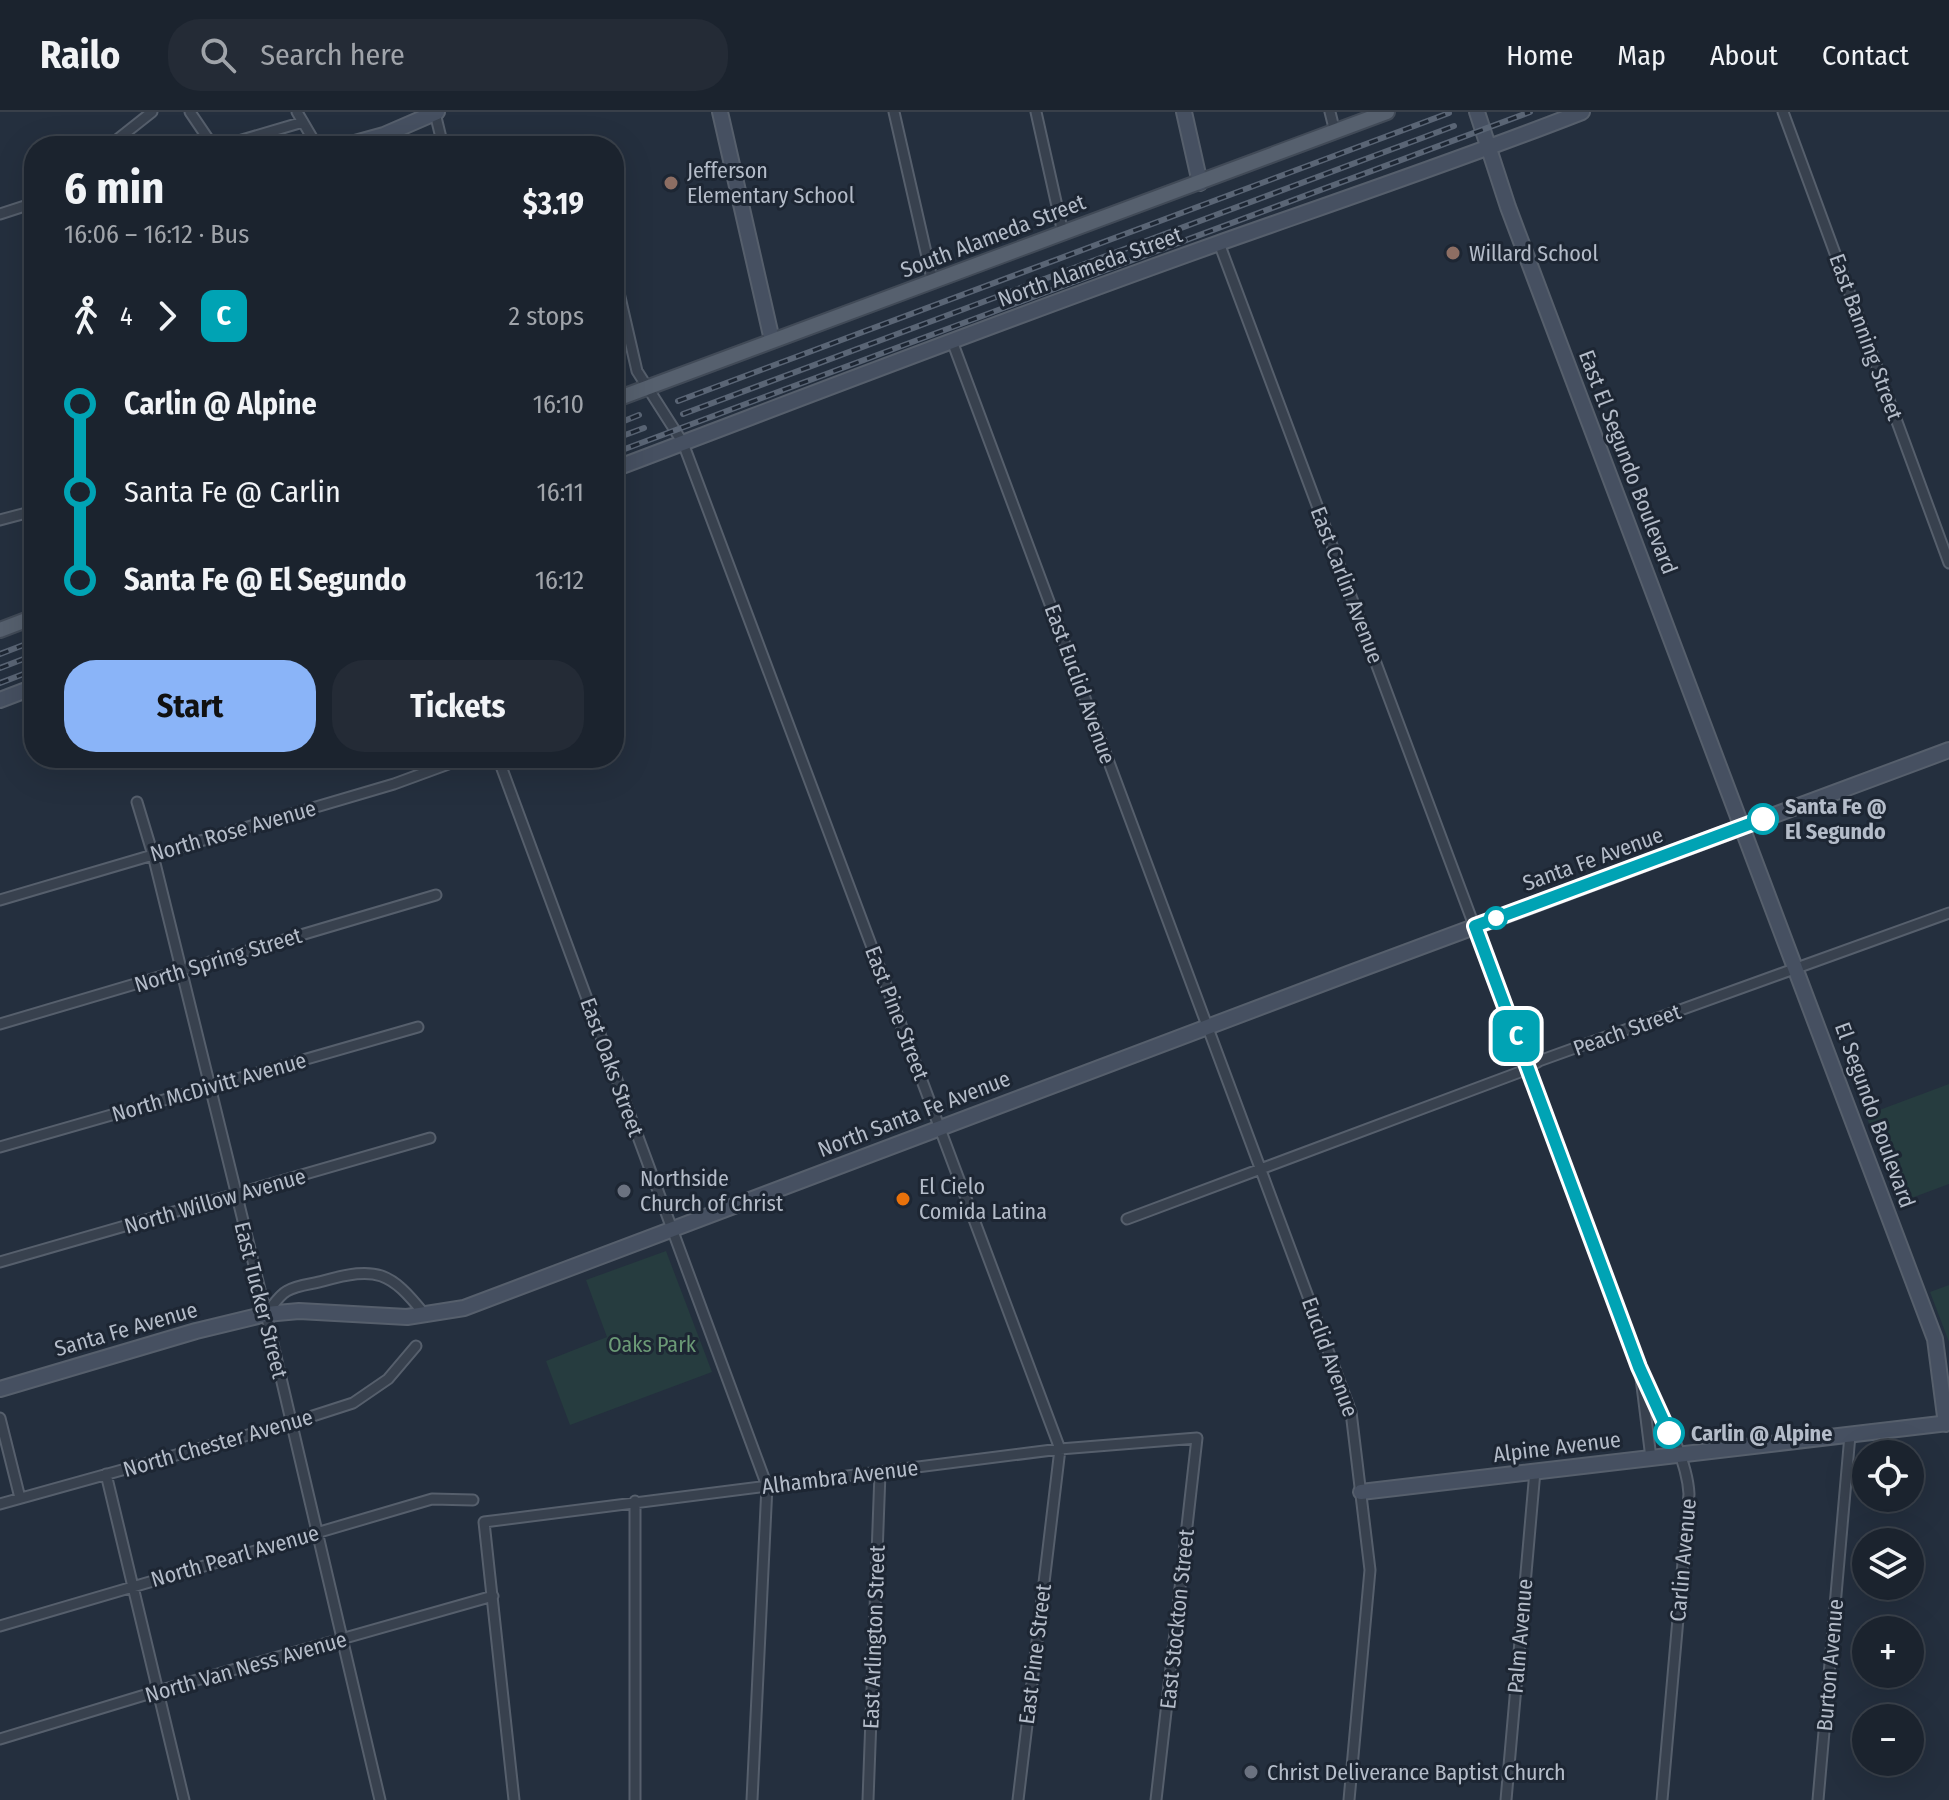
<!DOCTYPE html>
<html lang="en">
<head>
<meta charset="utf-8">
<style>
  :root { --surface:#1b232e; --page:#242b36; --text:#f1f3f6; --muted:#a0a4aa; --line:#39404a; --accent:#8ab4f8 }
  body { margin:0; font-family:"Fira Sans Condensed",sans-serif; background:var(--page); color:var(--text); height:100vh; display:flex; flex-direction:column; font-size:30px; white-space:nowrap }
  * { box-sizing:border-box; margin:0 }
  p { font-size:26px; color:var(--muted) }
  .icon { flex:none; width:44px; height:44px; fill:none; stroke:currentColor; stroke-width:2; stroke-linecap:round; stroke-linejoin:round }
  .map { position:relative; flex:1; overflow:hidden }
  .side { position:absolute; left:24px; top:24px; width:600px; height:632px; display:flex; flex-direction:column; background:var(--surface); border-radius:32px; box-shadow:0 8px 32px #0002,0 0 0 2px var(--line) }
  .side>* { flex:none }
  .badge { padding:0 16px; border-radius:12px; font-size:28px; line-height:52px }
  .controls { position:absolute; left:1852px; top:1328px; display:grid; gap:16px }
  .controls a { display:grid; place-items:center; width:72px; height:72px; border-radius:50%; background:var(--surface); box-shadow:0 8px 32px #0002,0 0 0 2px var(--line); font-size:40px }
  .map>.badge { position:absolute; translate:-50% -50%; box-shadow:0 0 0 4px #fff }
  .legs { display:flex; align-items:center; gap:12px; height:88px; padding:0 40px; font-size:26px }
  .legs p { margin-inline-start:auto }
  .head { display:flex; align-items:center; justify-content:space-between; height:136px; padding:0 40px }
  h1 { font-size:44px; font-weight:700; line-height:60px }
  .action { display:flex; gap:16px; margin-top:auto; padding:16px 40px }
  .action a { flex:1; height:92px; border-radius:32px; background:var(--accent); color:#111; font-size:32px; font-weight:700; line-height:92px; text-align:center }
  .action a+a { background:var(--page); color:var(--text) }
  ul { padding:0 40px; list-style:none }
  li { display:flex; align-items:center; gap:28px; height:88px; font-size:30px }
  li i { display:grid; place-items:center; width:12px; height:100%; margin:0 10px; background:currentColor }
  li i::after { content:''; width:20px; height:20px; margin:-10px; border:6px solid; border-radius:50%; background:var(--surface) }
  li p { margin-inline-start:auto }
  li:first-child i { background:linear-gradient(#0000 50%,currentColor 0) }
  li:last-child i { background:linear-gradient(currentColor 50%,#0000 0) }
  header { display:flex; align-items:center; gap:48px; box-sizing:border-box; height:112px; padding:0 40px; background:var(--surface); border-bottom:2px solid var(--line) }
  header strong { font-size:38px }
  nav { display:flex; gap:44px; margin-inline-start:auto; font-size:28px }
  .search { width:560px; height:72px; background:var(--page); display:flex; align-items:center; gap:20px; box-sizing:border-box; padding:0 28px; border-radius:32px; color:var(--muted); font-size:30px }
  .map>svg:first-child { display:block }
  .green { fill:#263c3f }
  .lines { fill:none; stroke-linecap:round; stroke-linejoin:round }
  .street-casing { stroke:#565f6c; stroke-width:13 }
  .secondary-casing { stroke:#565f6c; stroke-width:18 }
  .primary-casing { stroke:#414a57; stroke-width:18 }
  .street { stroke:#38414e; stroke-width:9 }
  .secondary { stroke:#465061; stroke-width:14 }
  .primary { stroke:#56606e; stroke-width:14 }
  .rail-casing { stroke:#5a6575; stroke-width:6 }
  .rail { stroke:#1d2633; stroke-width:3; stroke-dasharray:9; stroke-linecap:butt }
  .line-1-casing { stroke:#fff; stroke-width:18 }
  .line-1 { stroke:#00a3b4; stroke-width:12 }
  .education-dot { fill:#8d6e63; stroke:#1d2633; stroke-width:3 }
  .stop-1-dot { fill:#fff; stroke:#00a3b4; stroke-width:4 }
  .worship-dot { fill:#6b7280; stroke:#1d2633; stroke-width:3 }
  .food-dot { fill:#e8710a; stroke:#1d2633; stroke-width:3 }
  .labels { text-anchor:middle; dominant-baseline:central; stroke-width:6; stroke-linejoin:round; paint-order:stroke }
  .poi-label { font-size:22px; fill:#b4bcc9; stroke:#1d2633; text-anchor:start }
  .street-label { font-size:22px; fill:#b4bcc9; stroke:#1d2633 }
  .stop-label { font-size:22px; font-weight:bold; fill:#b4bcc9; stroke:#1d2633; text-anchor:start }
  .park-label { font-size:22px; fill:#6b9a76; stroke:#1d2633 }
</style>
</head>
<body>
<header>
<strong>Railo</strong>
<div class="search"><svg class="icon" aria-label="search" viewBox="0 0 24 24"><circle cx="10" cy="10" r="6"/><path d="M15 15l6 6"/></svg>Search here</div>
<nav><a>Home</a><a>Map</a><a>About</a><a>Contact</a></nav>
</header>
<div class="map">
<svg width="1949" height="1688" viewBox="0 0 1949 1688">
  <rect width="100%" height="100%" fill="#242f3e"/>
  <path class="green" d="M1949,972V1072L1898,1091L1866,1003Z
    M666,1139L712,1260L570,1313L546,1249L607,1225L586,1168Z
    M1949,1173V1230L1930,1180Z"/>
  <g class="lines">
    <defs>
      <path id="street" d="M190,0L213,34
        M297,0L317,34
        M894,0L933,171
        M1036,0L1063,121
        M1330,0L1335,20
        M1783,0L1949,451
        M435,1L443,34
        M109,34L152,0
        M232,34L235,30L303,10
        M0,102L34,91
        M1219,131L1639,1255C1656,1291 1687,1342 1689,1382L1662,1688
        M614,159L637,259L683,331L1060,1337L1018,1688
        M952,229L1351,1300L1370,1458L1349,1688
        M0,408L34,399
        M498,646L767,1374L752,1688
        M137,690L153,743L266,1202L380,1688
        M0,788L394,672L465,646
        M0,912L436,783
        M0,1035L418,915
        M1127,1107L1520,960L1539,949L1949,801
        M0,1150L430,1026
        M266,1202C272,1195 279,1183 287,1179C297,1173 313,1172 323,1169C377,1154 390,1159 425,1203
        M1641,1266L1651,1346
        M0,1306L20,1386
        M106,1362L184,1688
        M0,1392L291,1311L353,1291L388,1267L416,1234
        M0,1514L432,1387L473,1388
        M0,1627L158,1579L493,1484
        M514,1688L484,1410L1060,1337L1197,1326L1156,1688
        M635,1688V1389
        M868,1688L880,1361
        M1506,1688L1535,1359
        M1818,1688L1850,1323"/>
      <path id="secondary" d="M720,0L772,228
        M1184,0L1200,71
        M1477,0L1508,95L1935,1227L1946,1312
        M344,34L384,23L437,0
        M614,357C815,281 1016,203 1219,131C1341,88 1462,47 1582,0
        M0,588L34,575
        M0,1277L196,1219L266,1202L299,1199L407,1205L464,1196L1353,860L1949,638
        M1361,1380L1949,1311"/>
      <path id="primary" d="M614,288L1387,0
        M0,518L34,505"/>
    </defs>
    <use href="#street" class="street-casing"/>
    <use href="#secondary" class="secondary-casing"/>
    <use href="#primary" class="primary-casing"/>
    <use href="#street" class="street"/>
    <use href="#secondary" class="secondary"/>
    <use href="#primary" class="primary"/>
    <defs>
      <path id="rail" d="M678,289L1449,1
        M683,302L1454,14
        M614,313L639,303
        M614,327L644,316
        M614,341L1530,0
        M0,542L34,529
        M0,556L34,543
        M0,571L34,558"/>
    </defs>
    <use href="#rail" class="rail-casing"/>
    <use href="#rail" class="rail"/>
  </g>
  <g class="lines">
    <defs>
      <path id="line-1" d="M1669,1321L1639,1255L1475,814L1763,707"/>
    </defs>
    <use href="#line-1" class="line-1-casing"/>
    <use href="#line-1" class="line-1"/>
  </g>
  <g class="education-dot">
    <circle cx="671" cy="71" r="8"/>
    <circle cx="1453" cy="141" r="8"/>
  </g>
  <g class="stop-1-dot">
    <circle cx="1763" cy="707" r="14"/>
    <circle cx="1496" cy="806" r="10"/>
    <circle cx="1669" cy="1321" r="14"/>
  </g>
  <g class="worship-dot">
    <circle cx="624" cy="1079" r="8"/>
    <circle cx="1251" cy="1660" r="8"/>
  </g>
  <circle class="food-dot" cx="903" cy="1087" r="8"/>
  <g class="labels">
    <g class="poi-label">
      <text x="687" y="58">Jefferson<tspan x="687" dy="25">Elementary School</tspan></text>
      <text x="1469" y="141">Willard School</text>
      <text x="640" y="1066">Northside<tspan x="640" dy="25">Church of Christ</tspan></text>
      <text x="919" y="1074">El Cielo<tspan x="919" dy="25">Comida Latina</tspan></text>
      <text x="1267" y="1660">Christ Deliverance Baptist Church</text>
    </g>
    <g class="street-label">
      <text transform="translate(993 124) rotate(-21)">South Alameda Street</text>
      <text transform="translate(1090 155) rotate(-20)">North Alameda Street</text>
      <text transform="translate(1866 225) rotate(70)">East Banning Street</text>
      <text transform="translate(1628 350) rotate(69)">East El Segundo Boulevard</text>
      <text transform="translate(1347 473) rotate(69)">East Carlin Avenue</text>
      <text transform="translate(1080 572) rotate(70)">East Euclid Avenue</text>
      <text transform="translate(233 719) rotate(-16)">North Rose Avenue</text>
      <text transform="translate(1593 747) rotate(-20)">Santa Fe Avenue</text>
      <text transform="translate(218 848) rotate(-17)">North Spring Street</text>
      <text transform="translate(897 901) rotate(69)">East Pine Street</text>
      <text transform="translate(1627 918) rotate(-20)">Peach Street</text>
      <text transform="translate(612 955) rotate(70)">East Oaks Street</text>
      <text transform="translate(209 975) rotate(-16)">North McDivitt Avenue</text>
      <text transform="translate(914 1002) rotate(-21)">North Santa Fe Avenue</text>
      <text transform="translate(1875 1003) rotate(70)">El Segundo Boulevard</text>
      <text transform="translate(215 1089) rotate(-16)">North Willow Avenue</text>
      <text transform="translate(261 1188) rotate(76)">East Tucker Street</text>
      <text transform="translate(126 1217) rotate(-16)">Santa Fe Avenue</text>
      <text transform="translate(1330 1245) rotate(70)">Euclid Avenue</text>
      <text transform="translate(218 1331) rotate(-16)">North Chester Avenue</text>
      <text transform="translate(1557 1335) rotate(-7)">Alpine Avenue</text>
      <text transform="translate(840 1365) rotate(-7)">Alhambra Avenue</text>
      <text transform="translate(235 1444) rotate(-16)">North Pearl Avenue</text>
      <text transform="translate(1683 1448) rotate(-85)">Carlin Avenue</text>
      <text transform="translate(1177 1507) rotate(-84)">East Stockton Street</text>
      <text transform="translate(1520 1524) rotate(-85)">Palm Avenue</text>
      <text transform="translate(874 1525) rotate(-88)">East Arlington Street</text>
      <text transform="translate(1035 1542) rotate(-83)">East Pine Street</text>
      <text transform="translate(1830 1553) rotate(-85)">Burton Avenue</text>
      <text transform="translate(246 1555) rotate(-16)">North Van Ness Avenue</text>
    </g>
    <g class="stop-label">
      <text x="1785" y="694">Santa Fe @<tspan x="1785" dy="25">El Segundo</tspan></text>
      <text x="1691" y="1321">Carlin @ Alpine</text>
    </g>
    <g class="park-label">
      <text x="652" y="1232">Oaks Park</text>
    </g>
  </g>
</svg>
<div class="controls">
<a><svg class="icon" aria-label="locate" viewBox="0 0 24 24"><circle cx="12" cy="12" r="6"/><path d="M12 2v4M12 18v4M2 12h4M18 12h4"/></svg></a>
<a><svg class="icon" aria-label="layers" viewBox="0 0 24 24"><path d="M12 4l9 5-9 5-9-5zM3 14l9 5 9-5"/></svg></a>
<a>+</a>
<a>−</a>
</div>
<b class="badge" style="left:1516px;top:924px;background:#00a3b4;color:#fff">C</b>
<section class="side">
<div class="head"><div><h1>6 min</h1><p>16:06 – 16:12 · Bus</p></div><b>$3.19</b></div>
<div class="legs"><svg class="icon" aria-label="walk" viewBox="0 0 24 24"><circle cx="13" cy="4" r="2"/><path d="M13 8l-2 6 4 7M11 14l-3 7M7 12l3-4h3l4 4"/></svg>4<svg class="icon" aria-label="forward" viewBox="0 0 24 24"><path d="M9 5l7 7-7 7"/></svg><b class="badge" style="background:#00a3b4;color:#fff">C</b><p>2 stops</p></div>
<ul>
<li><i style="color:#00a3b4"></i><b>Carlin @ Alpine</b><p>16:10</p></li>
<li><i style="color:#00a3b4"></i><span>Santa Fe @ Carlin</span><p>16:11</p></li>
<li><i style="color:#00a3b4"></i><b>Santa Fe @ El Segundo</b><p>16:12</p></li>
</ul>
<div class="action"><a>Start</a><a>Tickets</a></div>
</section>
</div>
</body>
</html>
